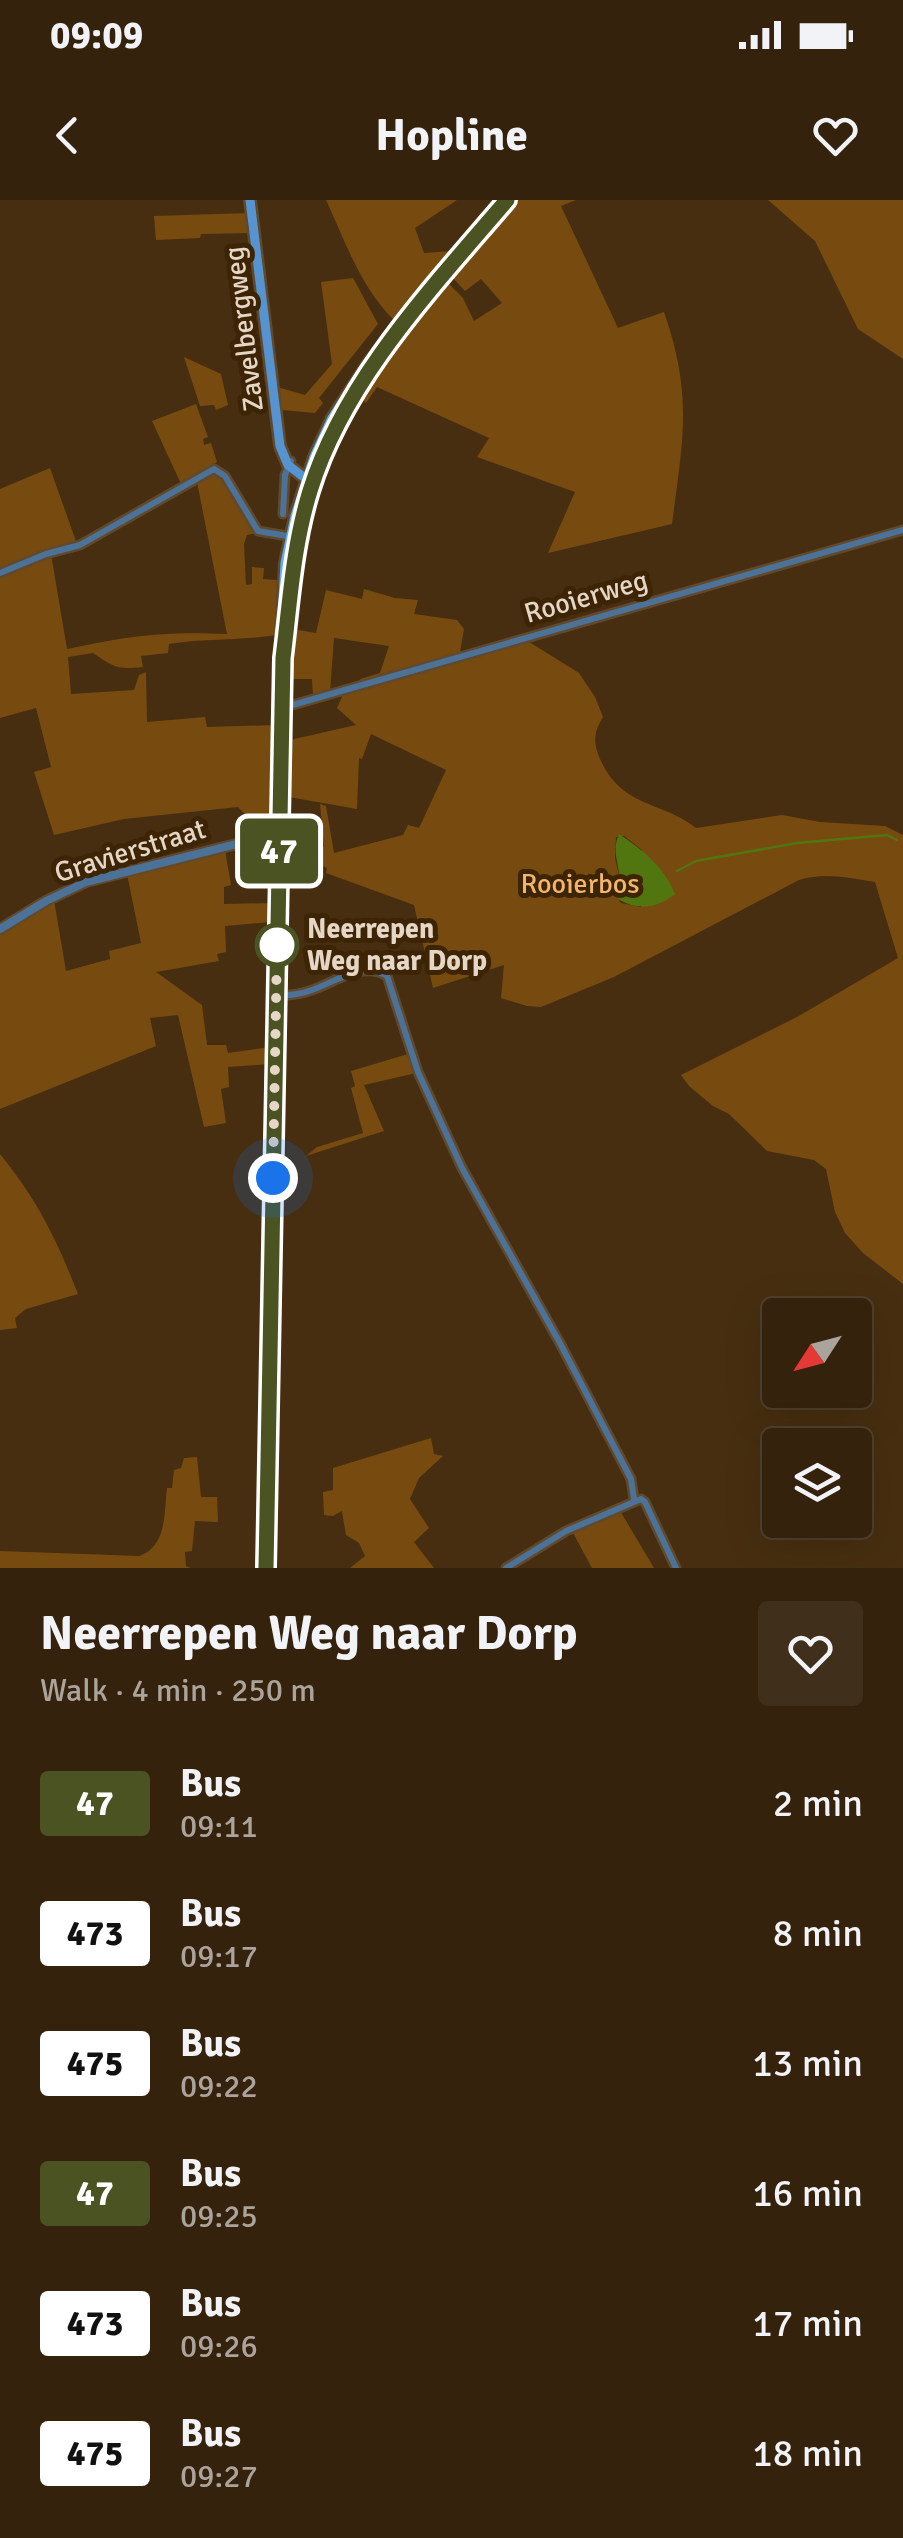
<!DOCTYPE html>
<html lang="en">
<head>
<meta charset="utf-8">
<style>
  :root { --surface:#35220c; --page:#402f1a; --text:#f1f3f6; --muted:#aaa49d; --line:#4f3f2d }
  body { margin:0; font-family:Signika,sans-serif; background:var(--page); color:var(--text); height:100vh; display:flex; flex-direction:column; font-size:38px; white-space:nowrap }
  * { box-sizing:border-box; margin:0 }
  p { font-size:32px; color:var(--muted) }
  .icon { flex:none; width:55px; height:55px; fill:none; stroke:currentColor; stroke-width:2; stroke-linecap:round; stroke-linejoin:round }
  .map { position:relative; height:1368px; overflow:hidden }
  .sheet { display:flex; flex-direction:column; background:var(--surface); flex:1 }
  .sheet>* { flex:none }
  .badge { padding:0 20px; border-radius:8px; font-size:35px; line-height:65px }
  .needle { width:65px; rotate:234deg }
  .controls { position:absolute; left:762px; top:1098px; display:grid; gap:20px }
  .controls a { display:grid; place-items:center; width:110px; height:110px; border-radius:10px; background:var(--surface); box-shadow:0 10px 40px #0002,0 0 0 2px var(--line); font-size:50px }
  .you { position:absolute; width:50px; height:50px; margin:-25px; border:8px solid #fff; border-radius:50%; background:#1a73e8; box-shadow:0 0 0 15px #1a73e833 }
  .map>.badge { position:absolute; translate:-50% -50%; box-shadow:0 0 0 5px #fff }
  .round { display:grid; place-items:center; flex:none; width:105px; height:105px; border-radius:10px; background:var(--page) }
  .headline { display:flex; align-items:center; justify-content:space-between; height:170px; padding:0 40px }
  h1 { font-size:48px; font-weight:800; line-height:75px }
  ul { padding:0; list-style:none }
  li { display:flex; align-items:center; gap:30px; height:130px; padding:0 40px }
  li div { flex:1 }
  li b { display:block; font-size:38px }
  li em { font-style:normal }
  li .badge { min-width:110px; font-weight:700; text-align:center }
  .status { display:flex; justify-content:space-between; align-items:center; height:70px; padding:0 50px; background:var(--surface); direction:ltr }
  .status svg { height:28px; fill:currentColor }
  header { display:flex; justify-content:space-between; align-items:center; height:130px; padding:0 40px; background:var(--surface); font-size:45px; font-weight:800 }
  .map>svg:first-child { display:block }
  .green { fill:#774b0f; fill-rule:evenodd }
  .water { fill:#52760f }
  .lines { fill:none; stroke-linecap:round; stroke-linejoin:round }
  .stream { stroke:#52760f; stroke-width:2.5 }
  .minor-casing { stroke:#60492d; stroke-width:11 }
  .tertiary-casing { stroke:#60492d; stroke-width:12 }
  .secondary-casing { stroke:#60492d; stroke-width:14 }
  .primary-casing { stroke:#60492d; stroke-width:14 }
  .minor { stroke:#4c7298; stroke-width:6 }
  .tertiary { stroke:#4c7298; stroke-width:8 }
  .secondary { stroke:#5594d0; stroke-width:9 }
  .primary { stroke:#5aaefb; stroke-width:9 }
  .line-casing { stroke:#fff; stroke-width:22 }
  .line { stroke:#4a5321; stroke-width:15 }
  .walk { stroke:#e6d6c6; stroke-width:10; stroke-dasharray:0 18 }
  .stop-dot { fill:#fff; stroke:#4a5321; stroke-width:5 }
  .labels { text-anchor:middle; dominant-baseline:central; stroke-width:10; stroke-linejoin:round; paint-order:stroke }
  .street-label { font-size:28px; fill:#e6d6c6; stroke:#3c2405 }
  .park-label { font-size:28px; fill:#f4b56c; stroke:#3c2405 }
  .stop-label { font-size:28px; font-weight:bold; fill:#e6d6c6; stroke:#3c2405; text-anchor:start }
</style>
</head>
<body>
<div class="status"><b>09:09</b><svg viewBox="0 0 49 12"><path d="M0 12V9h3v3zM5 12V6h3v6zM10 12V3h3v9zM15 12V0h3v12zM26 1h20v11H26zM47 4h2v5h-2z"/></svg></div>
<header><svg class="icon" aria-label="back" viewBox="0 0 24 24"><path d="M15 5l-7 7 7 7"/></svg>Hopline<svg class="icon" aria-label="heart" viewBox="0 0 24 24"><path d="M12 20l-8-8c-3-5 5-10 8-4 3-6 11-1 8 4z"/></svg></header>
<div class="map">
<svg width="903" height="1368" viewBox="0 0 903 1368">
  <rect width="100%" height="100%" fill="#472e10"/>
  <path class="green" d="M326,0H457L415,28L424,53L452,51L394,120C361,88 345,41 326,0Z
    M514,0H576L561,6L618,128L664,112C693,196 683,239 672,324L548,353L575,292L477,257L489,238L377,187L366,203L361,198L446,81L463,98L474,121L502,103L481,79L465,91L450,75Z
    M768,0H903V159L858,129L815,41Z
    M249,13L251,33L201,34L200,38L156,40L154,16Z
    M353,78L378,124L319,198L323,203L315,213L282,210L277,187L305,195L332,164L321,82Z
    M184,157L221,174L228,205L216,210L214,205L200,206Z
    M196,204L208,237L203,239L204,245L211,243L217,262L182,286L152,221Z
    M50,268L77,344L0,371V289Z
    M213,273L220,274L226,282L256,333L247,335L244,344L246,385L252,384V367L264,368L263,379L277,380L276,435C240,441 204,438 169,444L168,453L141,456L143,467C117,470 114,467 93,453L68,457L71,494L134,490L139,475L146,472L147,522L205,517L207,527L276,525V625L245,634L244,613L238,607L124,619L54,635L34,572L51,567L36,508L0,518V376L51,354L67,449C127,436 164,431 227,434L197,282Z
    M364,389L395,398L418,400L414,414L457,420L464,429L460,452L361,483L360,479L380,473L389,446L334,438L330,492L313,497L312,479H288L292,429L316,433L326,390L362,399Z
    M526,440L579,473L595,497L603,517C593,534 593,543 601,561C623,608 662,601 696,628L782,615L820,622L885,626L903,635V1084L863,1053L845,1033L835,1012L826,969L814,960L767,951L729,914L713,906L689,886L681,875L797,817L898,758L875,682C849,678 825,672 799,680L614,777L541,807L527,806L501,798L504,765L433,788L414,705L326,673L327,668L312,661L287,656L288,637H283L286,513H289L290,540L356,525L337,508L344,492ZM371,534L446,570L419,628L408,625L403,635L334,653L326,606L320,604L324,647L307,637L288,636L289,597L357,609L359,558L362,559ZM624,636L642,650L641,707L621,703L618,699L620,679L615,658L616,637Z
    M225,650L231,685L224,687V704L273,703L271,722L225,726L226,752L217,754L219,761L156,772L202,805L207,845H226L228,853L269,847L270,864L228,867L229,887L221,889L226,923L204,927L178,815L150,818L156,846L0,909V732L54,700L66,771L110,759L109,751L141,743L127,674Z
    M408,854L416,873L364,885L384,931L306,956L317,947L363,933L351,888L355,886L351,871Z
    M0,954C38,1001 56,1038 78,1094L26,1109L15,1118L17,1128L0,1130Z
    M431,1238L434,1254L443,1256L419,1278L410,1299L429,1328L414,1342L434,1368H350L365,1356L359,1343L346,1335L342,1311L333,1316L324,1315L323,1292L333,1290V1268Z
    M197,1257L201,1297H217L218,1322L195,1321L192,1351L185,1352L186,1366L191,1368H0V1351L139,1356C167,1347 164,1313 167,1288H172L174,1270L181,1268L184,1258Z
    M619,1309L654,1368H592L572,1331Z"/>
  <path class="water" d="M619,634C643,650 664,667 675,694C658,708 637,711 618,699C618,694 619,688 620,683C620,666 611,651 619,634Z"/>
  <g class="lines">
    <path class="stream" d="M677,671L696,661L797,643L887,635L897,640"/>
    <defs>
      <path id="minor" d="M283,314L285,275L291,261
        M0,373L46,354L80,345L214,269L225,276L258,331L305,339
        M282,508L903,330
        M277,796C288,795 299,795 309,791C332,784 363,760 387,776L418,872L462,968L561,1145L631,1279L634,1299
        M506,1368L566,1331L641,1299L645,1302L676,1368"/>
      <path id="tertiary" d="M0,729L46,701L86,682L280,633"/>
      <path id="secondary" d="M250,0L280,246L288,265L306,279L312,278"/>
      <path id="primary" d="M287,411C298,308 328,228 390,145
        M266,1368L282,417L285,363L295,316L314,257L332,218L369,162L507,0"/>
    </defs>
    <use href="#minor" class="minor-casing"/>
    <use href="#tertiary" class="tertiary-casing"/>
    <use href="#secondary" class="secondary-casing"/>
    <use href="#primary" class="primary-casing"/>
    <use href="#minor" class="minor"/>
    <use href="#tertiary" class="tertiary"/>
    <use href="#secondary" class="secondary"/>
    <use href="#primary" class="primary"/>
  </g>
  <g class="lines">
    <defs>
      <path id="line" d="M266,1368L283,458C290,402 293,346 310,291C344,180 433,87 507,0"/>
    </defs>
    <use href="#line" class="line-casing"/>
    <use href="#line" class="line"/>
    <path class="walk" d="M273,978L277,745"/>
  </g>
  <circle class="stop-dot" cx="277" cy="745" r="20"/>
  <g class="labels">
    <g class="street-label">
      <text transform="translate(244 129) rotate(-97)">Zavelbergweg</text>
      <text transform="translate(586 397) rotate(-16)">Rooierweg</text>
      <text transform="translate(130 651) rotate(-17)">Gravierstraat</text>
    </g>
    <g class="park-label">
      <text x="580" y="684">Rooierbos</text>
    </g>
    <g class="stop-label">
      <text x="307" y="729">Neerrepen<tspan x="307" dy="32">Weg naar Dorp</tspan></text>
    </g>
  </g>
</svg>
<div class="controls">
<a><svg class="needle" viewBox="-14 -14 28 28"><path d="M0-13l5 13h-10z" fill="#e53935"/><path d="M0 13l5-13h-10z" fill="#aaa49d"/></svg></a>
<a><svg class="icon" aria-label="layers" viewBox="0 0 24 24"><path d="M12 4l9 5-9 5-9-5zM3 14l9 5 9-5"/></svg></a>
</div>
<div class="you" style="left:273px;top:978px"></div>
<b class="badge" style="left:279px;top:651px;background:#4a5321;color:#fff">47</b>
</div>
<section class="sheet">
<div class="headline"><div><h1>Neerrepen Weg naar Dorp</h1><p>Walk · 4 min · 250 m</p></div><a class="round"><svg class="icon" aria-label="heart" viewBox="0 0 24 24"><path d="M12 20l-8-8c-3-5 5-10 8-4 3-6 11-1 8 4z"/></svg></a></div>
<ul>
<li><span class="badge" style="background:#4a5321;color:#fff">47</span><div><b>Bus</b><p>09:11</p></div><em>2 min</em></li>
<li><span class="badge" style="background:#fff;color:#111">473</span><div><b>Bus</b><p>09:17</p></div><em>8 min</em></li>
<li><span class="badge" style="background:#fff;color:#111">475</span><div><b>Bus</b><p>09:22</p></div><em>13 min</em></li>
<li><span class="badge" style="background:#4a5321;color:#fff">47</span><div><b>Bus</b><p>09:25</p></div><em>16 min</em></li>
<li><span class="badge" style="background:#fff;color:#111">473</span><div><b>Bus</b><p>09:26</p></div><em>17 min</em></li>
<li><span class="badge" style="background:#fff;color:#111">475</span><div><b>Bus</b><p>09:27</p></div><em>18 min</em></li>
</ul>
</section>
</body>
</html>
